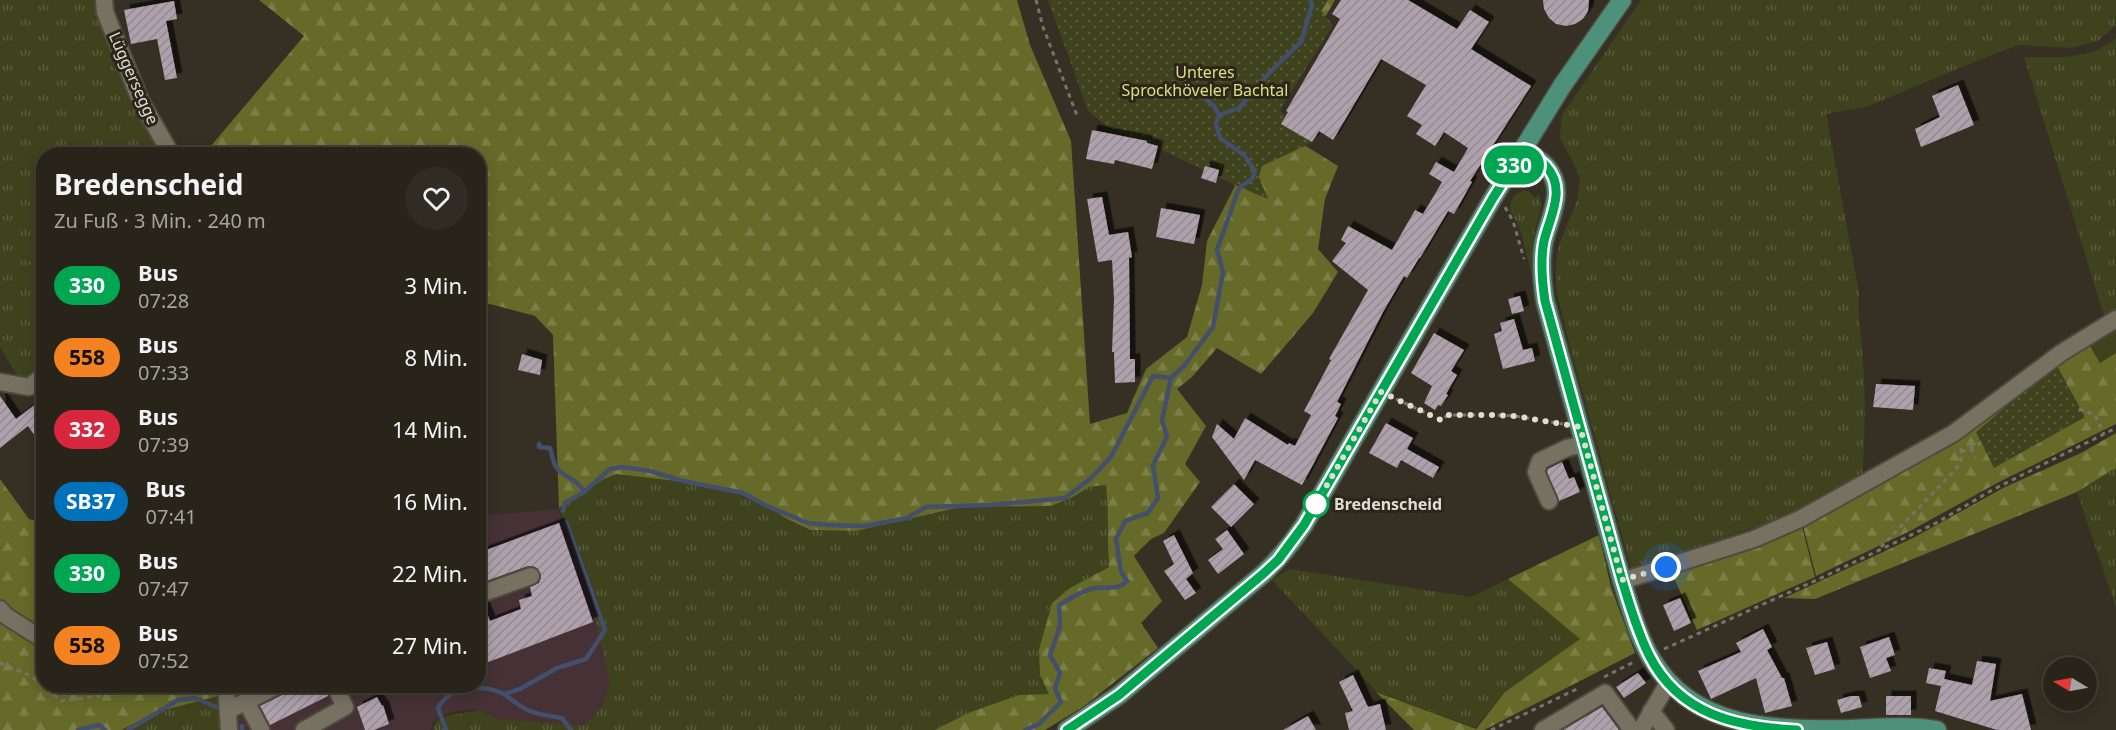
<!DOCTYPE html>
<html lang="de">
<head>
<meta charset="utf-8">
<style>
  :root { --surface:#28241a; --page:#302c23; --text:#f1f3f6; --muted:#a5a4a2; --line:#444139 }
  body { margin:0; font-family:"Noto Sans",sans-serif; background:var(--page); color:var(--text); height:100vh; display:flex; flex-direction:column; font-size:22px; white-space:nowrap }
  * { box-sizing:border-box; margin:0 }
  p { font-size:20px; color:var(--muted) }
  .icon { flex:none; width:33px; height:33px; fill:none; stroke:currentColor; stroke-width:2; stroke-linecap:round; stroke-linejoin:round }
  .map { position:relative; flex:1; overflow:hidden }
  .side { position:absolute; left:36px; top:147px; width:450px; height:546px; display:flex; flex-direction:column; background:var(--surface); border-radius:24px; box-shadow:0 3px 15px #0003,0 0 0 2px var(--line) }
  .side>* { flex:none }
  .badge { padding:0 12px; border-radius:20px; font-size:21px; line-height:39px }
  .needle { width:39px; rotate:280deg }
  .fabs { position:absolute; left:2043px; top:657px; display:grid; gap:12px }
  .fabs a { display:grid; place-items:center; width:54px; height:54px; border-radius:50%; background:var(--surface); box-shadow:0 3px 15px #0003,0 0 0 2px var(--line); font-size:30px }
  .you { position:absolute; width:30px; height:30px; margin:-15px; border:4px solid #fff; border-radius:50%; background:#1a73e8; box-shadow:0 0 0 9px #1a73e833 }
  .map>.badge { position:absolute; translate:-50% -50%; box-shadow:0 0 0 3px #fff }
  .round { display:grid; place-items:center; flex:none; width:63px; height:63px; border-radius:32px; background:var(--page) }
  .head { display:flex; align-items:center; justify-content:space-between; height:102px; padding:0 18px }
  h1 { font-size:28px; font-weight:700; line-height:45px }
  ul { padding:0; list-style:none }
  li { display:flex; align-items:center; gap:18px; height:72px; padding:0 18px }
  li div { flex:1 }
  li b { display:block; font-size:22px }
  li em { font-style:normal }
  li .badge { min-width:66px; font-weight:700; text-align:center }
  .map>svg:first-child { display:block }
  .commercial { fill:#453136 }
  .grass { fill:url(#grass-tufts) }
  .forest { fill:url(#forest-firs) }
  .park { fill:url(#park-dots) }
  .pitch { fill:#3e421d }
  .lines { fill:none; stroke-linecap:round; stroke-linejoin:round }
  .stream { stroke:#434f6b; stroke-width:4.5 }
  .building { fill:url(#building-hatch); filter:url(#shadow) }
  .minor-casing { stroke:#4f4b3f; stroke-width:20 }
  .major-casing { stroke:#4f4b3f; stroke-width:21 }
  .path { stroke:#787469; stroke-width:3; stroke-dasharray:4.5 4.5; stroke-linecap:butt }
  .minor { stroke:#777162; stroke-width:16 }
  .major { stroke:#4e917a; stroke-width:18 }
  .line-casing { stroke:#fff; stroke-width:14 }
  .line { stroke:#00a651; stroke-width:9 }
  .walk { stroke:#dfdcd4; stroke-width:6; stroke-dasharray:0 10.8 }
  .stop-dot { fill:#fff; stroke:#00a651; stroke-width:3 }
  .labels { text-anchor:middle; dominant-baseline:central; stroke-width:6; stroke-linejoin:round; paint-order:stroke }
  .park-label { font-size:16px; fill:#d8e183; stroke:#2b2619 }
  .street-label { font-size:16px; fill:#dfdcd4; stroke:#2b2619 }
  .stop-label { font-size:16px; font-weight:bold; fill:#dfdcd4; stroke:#2b2619; text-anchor:start }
</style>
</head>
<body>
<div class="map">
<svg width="2116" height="730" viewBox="0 0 2116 730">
  <defs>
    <pattern id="grass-tufts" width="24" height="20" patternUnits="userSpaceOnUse" patternTransform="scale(1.5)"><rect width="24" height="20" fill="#3e421d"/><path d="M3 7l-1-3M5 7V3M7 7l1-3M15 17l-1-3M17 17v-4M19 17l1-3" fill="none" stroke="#595d3d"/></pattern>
    <pattern id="forest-firs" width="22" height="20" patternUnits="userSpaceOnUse" patternTransform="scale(1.5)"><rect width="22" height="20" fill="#656a29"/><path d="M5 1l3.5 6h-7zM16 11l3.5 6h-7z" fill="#7b7f47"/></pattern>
    <pattern id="park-dots" width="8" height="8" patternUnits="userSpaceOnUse" patternTransform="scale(1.5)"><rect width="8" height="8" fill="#3e421d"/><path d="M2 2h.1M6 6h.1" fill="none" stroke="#595d3d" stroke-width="1.8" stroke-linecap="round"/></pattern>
    <pattern id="building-hatch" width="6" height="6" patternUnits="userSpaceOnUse" patternTransform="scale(1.5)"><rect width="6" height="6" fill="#aea1ac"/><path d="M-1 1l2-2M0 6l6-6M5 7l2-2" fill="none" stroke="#938991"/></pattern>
    <filter id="shadow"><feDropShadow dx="5.5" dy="-5.5" stdDeviation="0" flood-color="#0009"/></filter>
  </defs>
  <rect width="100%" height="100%" fill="#353023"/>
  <path class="commercial" d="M558,509L592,598L610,685L607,697L595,715L585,725L498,719L482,710H461L446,714L433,721L431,730H232L228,686H478L479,516Z"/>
  <path class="grass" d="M0,0H101L167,154H44L43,366L22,383L0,347Z
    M1641,0H2116V25L2098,41L2071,48L2020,45L1996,53L1866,107L1826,114L1859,292C1857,315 1862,338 1863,361C1866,400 1865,439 1862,478L1798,513L1631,569L1569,343L1556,288V261L1560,242L1577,201L1580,182L1577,170L1560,138L1562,115Z
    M2116,38V313L2105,319L2024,57C2055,57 2091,61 2116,38Z
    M1525,190L1530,192L1535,198L1539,194C1545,209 1534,226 1533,241C1532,252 1532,264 1532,275C1527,258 1524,240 1518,224C1515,217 1507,211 1511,202C1513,196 1519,192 1525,190Z
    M2116,469V608L2077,492L2112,470Z
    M616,474L667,478L719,486L749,495L765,503L785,518L809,530L857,531L961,507L1050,506L1072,497L1089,487L1106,485C1109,513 1107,540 1109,567L1070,588L1050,694L1019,695L968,713L935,730H433L436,722L447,716L480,710L498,719L584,725C597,714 606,702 610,685L591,598L559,509L604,479Z
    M1290,569L1471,597L1508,579L1581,639L1505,692L1475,728L1377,692L1272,580Z
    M223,694L225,730H122L162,711Z"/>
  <path class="forest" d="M259,0H1017L1030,45L1071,141L1090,424L1127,413L1146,369L1187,337L1202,285L1207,241L1235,186L1218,166L1295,0H1335L1265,121L1338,166L1325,199L1318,249L1338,272L1313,313L1261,374L1217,348L1192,377L1177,389L1206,426L1185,464L1200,482L1164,533L1151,539L1134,556L1162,601L1141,623L1158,648L1084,706L1045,730H935L968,713L1019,695L1049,694L1040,675L1039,650L1052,603L1070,588L1109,567C1107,539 1109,512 1106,485L1089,487L1071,498L1051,506L961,507L856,531L810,530L785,518L765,503L749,495L719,486L616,474L604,479L559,508L553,335L535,316L490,304L479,305L478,154H204L304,36Z
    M2116,322V424L1999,482L1910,531L1816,576L1802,522Z
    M2116,433V469L2112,470L2077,492L1815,599L1784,598L1913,538L2005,487L2081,453Z
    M0,479L29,519L43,523L44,686H223L222,695L161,711L121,730H0Z
    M1801,523L1815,577L1697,630L1671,571Z
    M1599,535L1611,587L1635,653L1484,730H1414L1376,692L1476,729L1505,692L1580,639L1508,579Z"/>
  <path class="park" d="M1048,0H1328L1321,11L1333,25L1280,110L1311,143L1262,166L1259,177L1268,199L1237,186L1164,151L1106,126L1088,111Z
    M2056,364L2085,417L1994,468L1976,432Z"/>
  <path class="pitch" d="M2116,323V353L2100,363L2087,341Z"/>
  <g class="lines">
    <path class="stream" d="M1202,96L1214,106L1219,115
      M539,444V447L550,448C552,455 553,462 556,467C564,478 577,478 584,492
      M563,511L565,503L584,492L610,469L623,467L650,471L683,481L743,493L767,506L808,523L827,525L865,526L907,518L926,507L991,505L1065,498L1090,479L1111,457L1153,376L1171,378
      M504,694L520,689L557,668L586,659L605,630L566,522
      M78,730L99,725L105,730
      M128,730L178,700L195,698L219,708
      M242,730V726
      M446,730L438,708C450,686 481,684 502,693C511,698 519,707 530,711C539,715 552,716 562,718L571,730
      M1025,730L1039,724L1061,702L1055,689L1060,673L1050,655L1060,626L1059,605C1071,598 1081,591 1095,588C1108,586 1118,591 1127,581L1121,571L1116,539L1125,521L1148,513L1158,498L1153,465L1167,437L1162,420L1171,378L1184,366L1213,327L1223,272L1217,250L1239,188L1252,179L1255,171L1244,155L1220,138L1216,124L1219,115L1239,108L1271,71L1301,42L1312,5L1310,0"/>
  </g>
  <path class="building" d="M1341,0H1408L1457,29L1470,10L1489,22L1471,49L1531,86L1470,181L1472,182L1454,214L1448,211L1420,258H1419L1407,278L1404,276L1383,312L1337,402L1341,404L1335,416L1338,418L1302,485L1255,460L1244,480L1212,437L1217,424L1234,439L1245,418L1288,445L1289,443L1295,446L1311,415L1304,411L1331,360L1329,359L1368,290L1332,261L1346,243L1341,240L1348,226L1392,250L1415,210L1423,214L1442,182L1429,174L1436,162L1454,172L1468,148L1444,132L1435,146L1416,134L1422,125L1407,116L1426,85L1381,59L1333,140L1319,131L1312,142L1281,124L1288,112L1286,111L1340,19L1332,14Z
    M1543,0H1589L1588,11L1583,19L1575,24L1566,26L1556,24L1549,18L1544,9Z
    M174,1L177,19L166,21L177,78L165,80L157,39L131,44L124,10Z
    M1958,85L1974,125L1921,147L1915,129L1940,117L1932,96Z
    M1092,130L1147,141V143L1158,146L1152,169L1115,160L1114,164L1086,159Z
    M1205,166L1219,170L1216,183L1201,178Z
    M1102,197L1109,235L1128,232L1132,257L1129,258L1130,359H1135V382L1115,383L1114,352H1112L1114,299L1112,260L1098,262L1087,199Z
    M1161,208L1200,215L1194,244L1156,237Z
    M1520,296L1524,311L1512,314L1508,299Z
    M1514,319L1523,350L1532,348L1535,361L1503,369L1494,334L1502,331L1500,323Z
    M1434,333L1464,350L1451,371L1457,375L1446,394L1448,395L1441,406L1438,405L1435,410L1424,403L1432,386L1411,373Z
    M522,354L542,360L540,375L518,370Z
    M1876,384L1915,386L1913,410L1873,407Z
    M0,396L16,419L44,398V428L35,436L28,426L0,448Z
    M1386,423L1413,438L1407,449L1439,467L1433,478L1401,460L1397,468L1369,453Z
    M1562,462L1569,479L1574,477L1580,492L1559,501L1547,472L1548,469Z
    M1234,484L1254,504L1231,527L1211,507Z
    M559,523L593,622L478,666V605L483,604L490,621L521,609L519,600L532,596L530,587L539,583L541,577L537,568L528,566L478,584V553Z
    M1227,530L1244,554L1218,574L1208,560L1223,549L1215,539Z
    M1174,535L1193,573L1186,579L1196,593L1185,600L1164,571L1174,564L1163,541Z
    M1680,598L1691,623L1674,631L1663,605Z
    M1763,629L1772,647L1767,650L1782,678H1784L1792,706L1765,713L1756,678L1711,699L1698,671L1741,652L1736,643Z
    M1889,637L1895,655L1886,658L1891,671L1870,678L1860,647Z
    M1827,642L1835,669L1815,675L1806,648Z
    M1977,661L1996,664L1990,701L2022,694L2031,730H1997L1935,711L1941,686L1926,683L1929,668L1946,671L1944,679L1972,685Z
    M1638,673L1646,683L1624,698L1616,687Z
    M1353,675L1368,707L1380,704L1386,730H1349L1345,713L1353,711L1339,682Z
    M287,686H325L328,696L270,725L260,706L282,695Z
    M1851,696H1859L1862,707L1841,713L1837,700Z
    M1886,696H1911V715H1886Z
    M377,697L382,706L383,705L389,724L374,730H365L357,707Z
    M1602,707L1619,730H1563Z
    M1308,716L1316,730H1283Z"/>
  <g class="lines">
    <defs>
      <path id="minor" d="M104,0L105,12L140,100L171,154
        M0,382L29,387L44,375
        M1549,501L1536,472L1540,461L1567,448L1584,444
        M1622,581L1754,539L1800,519L1954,433L2061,353L2116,319
        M478,595L531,576
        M0,609L6,616L44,640
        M226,686L229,730
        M246,701L261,730
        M229,710L277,686
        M1651,711L1666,730
        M304,730L345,707L335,686
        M1543,730L1605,693L1632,730
        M1641,730L1668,683"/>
      <path id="major" d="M1524,149C1531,155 1540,160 1546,166C1567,189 1550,216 1544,241C1540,261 1542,281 1545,301L1622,581C1630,606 1637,634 1651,658C1693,730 1774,730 1850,729C1878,728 1908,725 1937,730
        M1067,730L1119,695L1263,574C1279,559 1292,543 1304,525L1493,198L1562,86L1622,0"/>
    </defs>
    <use href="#minor" class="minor-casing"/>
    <use href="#major" class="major-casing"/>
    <path class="path" d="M1036,0L1043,27L1078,118
      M1505,207L1513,221L1524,259
      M1396,399L1441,420L1448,415H1495L1515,416L1563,424
      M2079,409L2095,415L2104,434
      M1971,448L1975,457
      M1961,452L1983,442
      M1881,547L1956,469L1961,460V448
      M1664,649L1821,578L1936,523L1994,489L2116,428
      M0,663L31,676L62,701L152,689L158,686
      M1604,677L1636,661
      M1491,730L1579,688"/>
    <use href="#minor" class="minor"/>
    <use href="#major" class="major"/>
  </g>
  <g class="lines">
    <defs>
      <path id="line" d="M1067,730L1119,695L1263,574L1278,560L1304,525L1493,198L1524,149C1531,155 1540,160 1546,166C1567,189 1550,216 1544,241C1540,261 1542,281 1545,301L1622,580C1630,606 1637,631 1649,655C1679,715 1737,727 1797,730"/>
    </defs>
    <use href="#line" class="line-casing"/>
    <use href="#line" class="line"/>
    <path class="walk" d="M1316,504L1381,392L1441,420L1448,415H1495L1515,416L1580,427L1622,580L1666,567"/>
  </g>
  <circle class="stop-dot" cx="1316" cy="504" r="12"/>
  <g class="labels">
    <g class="park-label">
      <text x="1205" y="72">Unteres<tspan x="1205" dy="18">Sprockhöveler Bachtal</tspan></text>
    </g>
    <g class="street-label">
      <text transform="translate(134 78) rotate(66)">Lüggersegge</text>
    </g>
    <g class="stop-label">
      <text x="1334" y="504">Bredenscheid</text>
    </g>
  </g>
</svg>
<div class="fabs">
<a><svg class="needle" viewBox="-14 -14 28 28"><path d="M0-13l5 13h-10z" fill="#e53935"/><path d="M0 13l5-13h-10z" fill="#a5a4a2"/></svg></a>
</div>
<div class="you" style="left:1666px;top:567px"></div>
<b class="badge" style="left:1514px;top:165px;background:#00a651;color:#fff">330</b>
<section class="side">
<div class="head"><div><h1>Bredenscheid</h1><p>Zu Fuß · 3 Min. · 240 m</p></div><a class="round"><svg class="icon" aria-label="heart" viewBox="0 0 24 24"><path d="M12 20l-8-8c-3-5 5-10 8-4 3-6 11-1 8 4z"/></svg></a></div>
<ul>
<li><span class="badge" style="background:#00a651;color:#fff">330</span><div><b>Bus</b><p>07:28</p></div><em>3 Min.</em></li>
<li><span class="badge" style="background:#f58220;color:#111">558</span><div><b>Bus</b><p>07:33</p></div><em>8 Min.</em></li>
<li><span class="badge" style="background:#d7263d;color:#fff">332</span><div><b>Bus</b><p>07:39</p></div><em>14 Min.</em></li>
<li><span class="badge" style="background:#0072bc;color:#fff">SB37</span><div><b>Bus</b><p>07:41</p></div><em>16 Min.</em></li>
<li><span class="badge" style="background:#00a651;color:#fff">330</span><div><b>Bus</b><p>07:47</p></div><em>22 Min.</em></li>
<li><span class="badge" style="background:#f58220;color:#111">558</span><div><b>Bus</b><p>07:52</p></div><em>27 Min.</em></li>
</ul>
</section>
</div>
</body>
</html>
